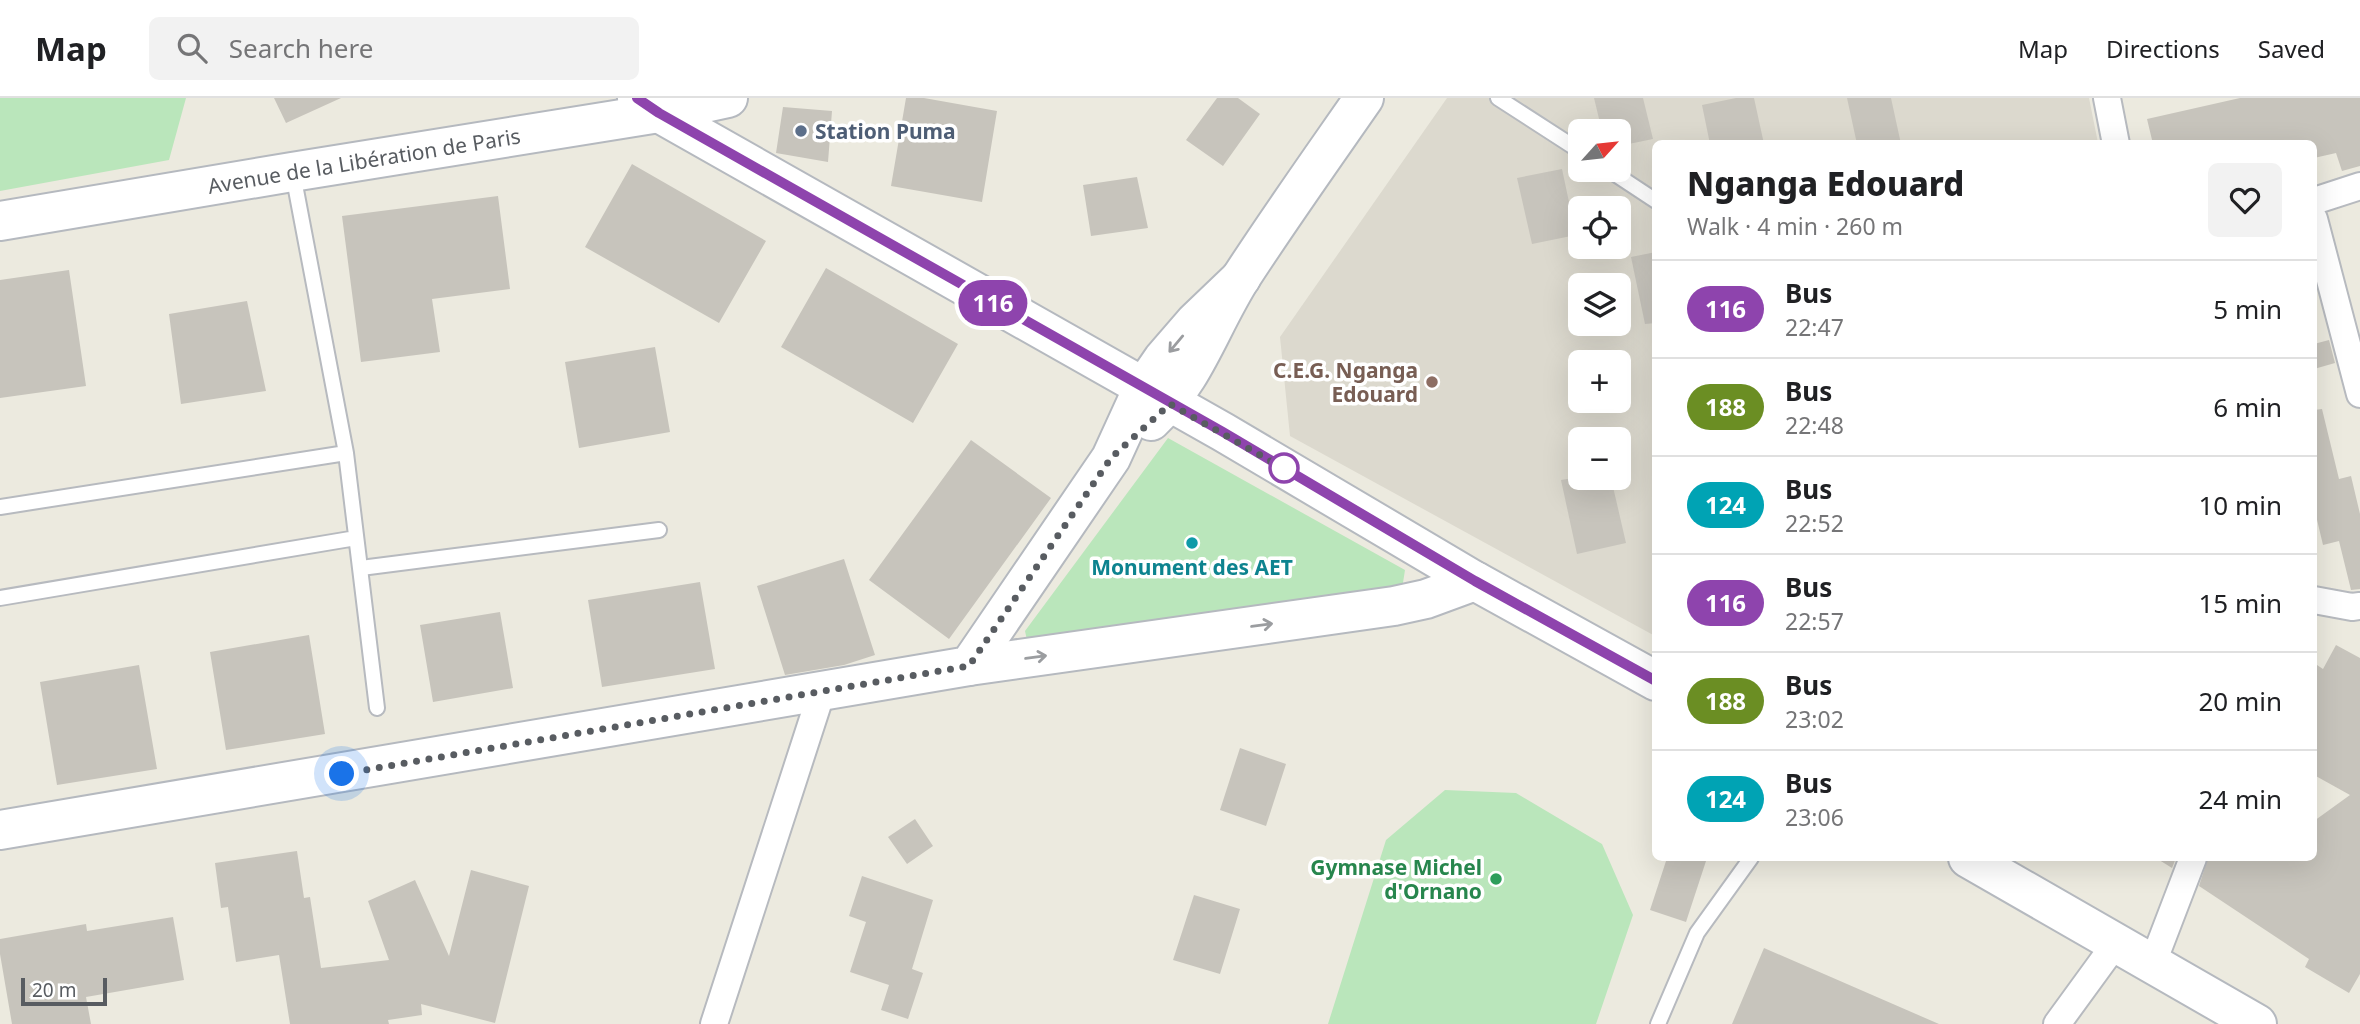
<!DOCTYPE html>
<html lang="en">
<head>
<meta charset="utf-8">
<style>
  :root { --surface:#fff; --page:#f2f2f2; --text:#202124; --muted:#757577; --line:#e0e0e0 }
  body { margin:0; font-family:"Noto Sans",sans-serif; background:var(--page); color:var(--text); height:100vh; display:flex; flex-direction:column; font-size:26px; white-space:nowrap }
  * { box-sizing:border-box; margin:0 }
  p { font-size:23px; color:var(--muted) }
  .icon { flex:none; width:38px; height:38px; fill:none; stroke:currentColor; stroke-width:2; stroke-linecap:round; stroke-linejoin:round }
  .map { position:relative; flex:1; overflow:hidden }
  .sheet { position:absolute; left:1652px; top:42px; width:665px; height:721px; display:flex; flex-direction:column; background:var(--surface); border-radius:10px; box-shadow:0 7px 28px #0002 }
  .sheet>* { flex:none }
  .badge { padding:0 14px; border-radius:23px; font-size:24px; line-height:46px }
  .needle { width:46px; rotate:63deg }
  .fabs { position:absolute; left:1568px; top:21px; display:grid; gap:14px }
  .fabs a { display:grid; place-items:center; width:63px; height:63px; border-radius:10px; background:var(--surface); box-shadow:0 7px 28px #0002; font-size:35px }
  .scale { position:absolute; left:21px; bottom:18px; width:86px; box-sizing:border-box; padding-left:7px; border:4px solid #585c61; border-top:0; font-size:19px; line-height:24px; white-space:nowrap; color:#585c61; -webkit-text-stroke:5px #fff; paint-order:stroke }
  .you { position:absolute; width:35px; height:35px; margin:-18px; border:5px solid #fff; border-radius:50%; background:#1a73e8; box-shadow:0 0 0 10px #1a73e833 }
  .map>.badge { position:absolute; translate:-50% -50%; box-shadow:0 0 0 4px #fff }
  .round { display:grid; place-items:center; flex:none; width:74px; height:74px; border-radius:10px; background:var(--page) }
  .summary { display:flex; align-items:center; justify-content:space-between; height:119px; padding:0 35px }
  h1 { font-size:33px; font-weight:800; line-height:52px }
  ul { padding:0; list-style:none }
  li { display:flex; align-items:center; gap:21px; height:98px; padding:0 35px; border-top:2px solid var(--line) }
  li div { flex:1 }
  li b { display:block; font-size:26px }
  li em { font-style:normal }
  li .badge { min-width:77px; font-weight:700; text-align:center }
  header { display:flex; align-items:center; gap:42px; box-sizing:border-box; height:98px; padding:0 35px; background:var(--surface); border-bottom:2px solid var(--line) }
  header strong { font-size:33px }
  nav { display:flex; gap:38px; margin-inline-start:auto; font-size:24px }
  .search { width:490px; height:63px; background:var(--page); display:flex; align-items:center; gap:18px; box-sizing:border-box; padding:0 24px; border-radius:10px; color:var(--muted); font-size:26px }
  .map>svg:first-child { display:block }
  .education { fill:#dcd9ce; fill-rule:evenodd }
  .green { fill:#bae6bb }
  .building { fill:#c7c4bc }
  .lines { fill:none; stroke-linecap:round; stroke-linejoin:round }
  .lane-casing { stroke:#b7babf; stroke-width:18 }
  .street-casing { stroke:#b7babf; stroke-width:30 }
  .secondary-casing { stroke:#b5b9bf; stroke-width:42 }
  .lane { stroke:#fff; stroke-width:14 }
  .street { stroke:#fff; stroke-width:26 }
  .secondary { stroke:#fff; stroke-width:38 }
  .oneway { stroke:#9b9da0 }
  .line-casing { stroke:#fff; stroke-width:16 }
  .line { stroke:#8e44ad; stroke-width:10 }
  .walk { stroke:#585c61; stroke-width:7; stroke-dasharray:0 12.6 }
  .service-dot { fill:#5c6f8a; stroke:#fff; stroke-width:2.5 }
  .education-dot { fill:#8d6e63; stroke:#fff; stroke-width:2.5 }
  .stop-dot { fill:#fff; stroke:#8e44ad; stroke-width:3.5 }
  .culture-dot { fill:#0f9aa8; stroke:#fff; stroke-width:2.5 }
  .leisure-dot { fill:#2e9e5b; stroke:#fff; stroke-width:2.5 }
  .labels { text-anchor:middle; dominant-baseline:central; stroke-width:7; stroke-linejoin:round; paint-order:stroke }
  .service-label { font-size:21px; font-weight:bold; fill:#4e5e75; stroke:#fff; text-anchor:start }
  .street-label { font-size:21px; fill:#585c61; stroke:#fff }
  .education-label { font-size:21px; font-weight:bold; fill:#785e54; stroke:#fff; text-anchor:end }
  .culture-label { font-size:21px; font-weight:bold; fill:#0d838f; stroke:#fff }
  .leisure-label { font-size:21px; font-weight:bold; fill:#27864d; stroke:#fff; text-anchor:end }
</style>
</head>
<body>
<header>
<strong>Map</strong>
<div class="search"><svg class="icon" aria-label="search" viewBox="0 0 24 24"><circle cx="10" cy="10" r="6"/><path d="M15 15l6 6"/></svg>Search here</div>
<nav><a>Map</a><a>Directions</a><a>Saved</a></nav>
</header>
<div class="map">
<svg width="2360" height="926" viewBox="0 0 2360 926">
  <rect width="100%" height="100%" fill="#eceadf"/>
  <path class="education" d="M1447,0H2089L2098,45L1656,46L1655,538L1290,338L1280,239ZM1580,33H1619V72H1580ZM1580,110H1619V149H1580ZM1580,187H1619V226H1580ZM1580,264H1619V303H1580ZM1580,341H1619V380H1580Z"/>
  <path class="green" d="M0,0H186L169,62L0,93Z
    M1168,340L1405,472L1402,491L1029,551L1025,533Z
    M1445,692L1516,695L1602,746L1633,817L1596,926H1328L1386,742Z"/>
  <path class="building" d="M274,0H341L286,25Z
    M906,0H924L997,13L982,104L891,88Z
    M1217,0H1238L1260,16L1223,68L1186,42Z
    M1594,0H1643L1653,41L1619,48V33H1602Z
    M1736,0H1754L1764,46H1710L1702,7Z
    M1847,0H1891L1901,46H1857Z
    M2240,0H2360V68L2342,73L2336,55L2314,60V46H2153L2147,21Z
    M783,9L832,13L828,64L776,55Z
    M632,66L766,143L719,225L585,149Z
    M1562,71L1576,137L1532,146L1517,80Z
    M1137,79L1148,130L1091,138L1083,87Z
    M498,98L510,191L432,201L440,254L361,264L342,118Z
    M1656,154V225L1645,226L1631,159Z
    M826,170L958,246L913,325L781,249Z
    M69,172L86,288L0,300V182Z
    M247,203L266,293L181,306L169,216Z
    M2329,242L2335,265L2314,271V246Z
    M655,249L670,334L579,350L565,264Z
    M2322,311L2339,381L2351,378L2360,416V491L2351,492L2339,443L2323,447L2314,409V312Z
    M971,342L1051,400L949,541L869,482Z
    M1573,380H1611L1626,445L1577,456L1561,382Z
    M844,461L875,557L844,567L785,577L757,488Z
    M700,484L715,571L602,589L588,502Z
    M500,514L513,590L433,604L420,527Z
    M309,537L325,636L226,652L210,554Z
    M2336,547L2360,560V876L2349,895L2305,869L2309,861L2199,788L2208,760H2314V723L2350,697L2314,677V565L2323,571Z
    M139,567L157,671L57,687L40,584Z
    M1240,650L1286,666L1266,728L1220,712Z
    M915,721L933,748L907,766L888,739Z
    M297,753L304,800L310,799L321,870L389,862L368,803L415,782L449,858L471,772L529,788L495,925L421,906L422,917L388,922L389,926H290L279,857L236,864L228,809L221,810L215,765Z
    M1667,760H1707L1686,824L1650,812Z
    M2156,760H2176L2172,770Z
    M862,778L933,802L912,871L923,875L908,921L881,912L889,887L850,874L866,824L849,818Z
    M1194,797L1240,811L1220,876L1173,862Z
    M173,819L184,882L86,899L91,926H12L0,856V841L86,826L87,833Z
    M1764,850L1939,926H1732Z"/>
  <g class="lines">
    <defs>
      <path id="lane" d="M1498,0L1580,53
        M1609,72L1656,103
        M293,76L346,355L377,610
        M0,409L346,355
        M361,470L659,432
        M0,500L356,440
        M1658,926L1697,835L1751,760"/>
      <path id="street" d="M2107,0L2116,46
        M2314,103L2360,88
        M2314,121L2360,296
        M2314,502L2352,509L2360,508
        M2152,867L2193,760
        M714,926L822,593
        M2057,926L2116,845"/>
      <g id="secondary">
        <path d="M637,0L659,15L1223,334L1475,483L1656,583"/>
        <path id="s1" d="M0,123L292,74L659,15L728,0"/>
        <path d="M1151,323C1196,281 1210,228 1242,178C1281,118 1323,59 1364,0"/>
        <path d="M969,568L1394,508L1426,501L1475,483"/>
        <path d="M0,732L969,568L1111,360L1143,290L1163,261L1195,224L1241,180"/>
        <path d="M1968,760L2257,926"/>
      </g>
    </defs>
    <use href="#lane" class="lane-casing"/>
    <use href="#street" class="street-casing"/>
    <use href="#secondary" class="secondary-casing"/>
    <use href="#lane" class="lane"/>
    <use href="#street" class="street"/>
    <use href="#secondary" class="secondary"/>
  </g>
  <defs><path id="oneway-shaft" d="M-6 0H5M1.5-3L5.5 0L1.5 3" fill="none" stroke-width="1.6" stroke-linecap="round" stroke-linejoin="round" transform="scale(1.75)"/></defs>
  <g class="oneway">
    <use href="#oneway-shaft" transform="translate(1176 246) rotate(130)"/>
    <use href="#oneway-shaft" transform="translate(1262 527) rotate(-8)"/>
    <use href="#oneway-shaft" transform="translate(1036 559) rotate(-8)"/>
  </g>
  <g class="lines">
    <defs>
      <path id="line" d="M637,0L659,15L1223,334L1475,483L1656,583"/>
    </defs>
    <use href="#line" class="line-casing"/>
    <use href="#line" class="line"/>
    <path class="walk" d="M342,676L969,568L1111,360L1170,306L1292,375L1284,370"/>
  </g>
  <circle class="service-dot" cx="801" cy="33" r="7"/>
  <circle class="education-dot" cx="1432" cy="284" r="7"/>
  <circle class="stop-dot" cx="1284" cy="370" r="14"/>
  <circle class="culture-dot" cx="1192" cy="445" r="7"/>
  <circle class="leisure-dot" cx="1496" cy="781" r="7"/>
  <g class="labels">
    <g class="service-label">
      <text x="815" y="33">Station Puma</text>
    </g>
    <g class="street-label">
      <text stroke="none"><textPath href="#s1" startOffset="369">Avenue de la Libération de Paris</textPath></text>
    </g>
    <g class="education-label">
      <text x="1418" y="272">C.E.G. Nganga<tspan x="1418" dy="24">Edouard</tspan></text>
    </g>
    <g class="culture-label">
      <text x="1192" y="469">Monument des AET</text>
    </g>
    <g class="leisure-label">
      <text x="1482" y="769">Gymnase Michel<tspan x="1482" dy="24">d'Ornano</tspan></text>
    </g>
  </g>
</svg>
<div class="fabs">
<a><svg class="needle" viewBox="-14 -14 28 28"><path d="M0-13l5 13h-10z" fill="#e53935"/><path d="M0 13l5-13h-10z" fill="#757577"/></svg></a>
<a><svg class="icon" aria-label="locate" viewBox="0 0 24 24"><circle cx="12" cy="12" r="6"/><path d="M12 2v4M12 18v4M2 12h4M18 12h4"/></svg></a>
<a><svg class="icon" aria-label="layers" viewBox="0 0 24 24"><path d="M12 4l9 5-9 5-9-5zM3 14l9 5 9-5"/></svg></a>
<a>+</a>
<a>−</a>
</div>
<div class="scale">20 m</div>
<div class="you" style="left:342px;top:676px"></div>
<b class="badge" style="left:993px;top:205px;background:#8e44ad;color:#fff">116</b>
<section class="sheet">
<div class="summary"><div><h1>Nganga Edouard</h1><p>Walk · 4 min · 260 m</p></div><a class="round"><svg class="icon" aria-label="heart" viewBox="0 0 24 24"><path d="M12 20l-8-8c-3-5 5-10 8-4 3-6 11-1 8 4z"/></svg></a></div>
<ul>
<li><span class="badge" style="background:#8e44ad;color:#fff">116</span><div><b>Bus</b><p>22:47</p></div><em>5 min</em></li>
<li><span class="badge" style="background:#6b8e23;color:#fff">188</span><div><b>Bus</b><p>22:48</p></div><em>6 min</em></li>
<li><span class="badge" style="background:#00a3b4;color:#fff">124</span><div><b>Bus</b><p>22:52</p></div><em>10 min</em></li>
<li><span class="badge" style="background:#8e44ad;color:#fff">116</span><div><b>Bus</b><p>22:57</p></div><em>15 min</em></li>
<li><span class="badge" style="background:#6b8e23;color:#fff">188</span><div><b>Bus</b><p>23:02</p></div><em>20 min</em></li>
<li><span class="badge" style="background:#00a3b4;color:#fff">124</span><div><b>Bus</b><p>23:06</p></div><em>24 min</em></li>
</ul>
</section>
</div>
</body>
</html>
